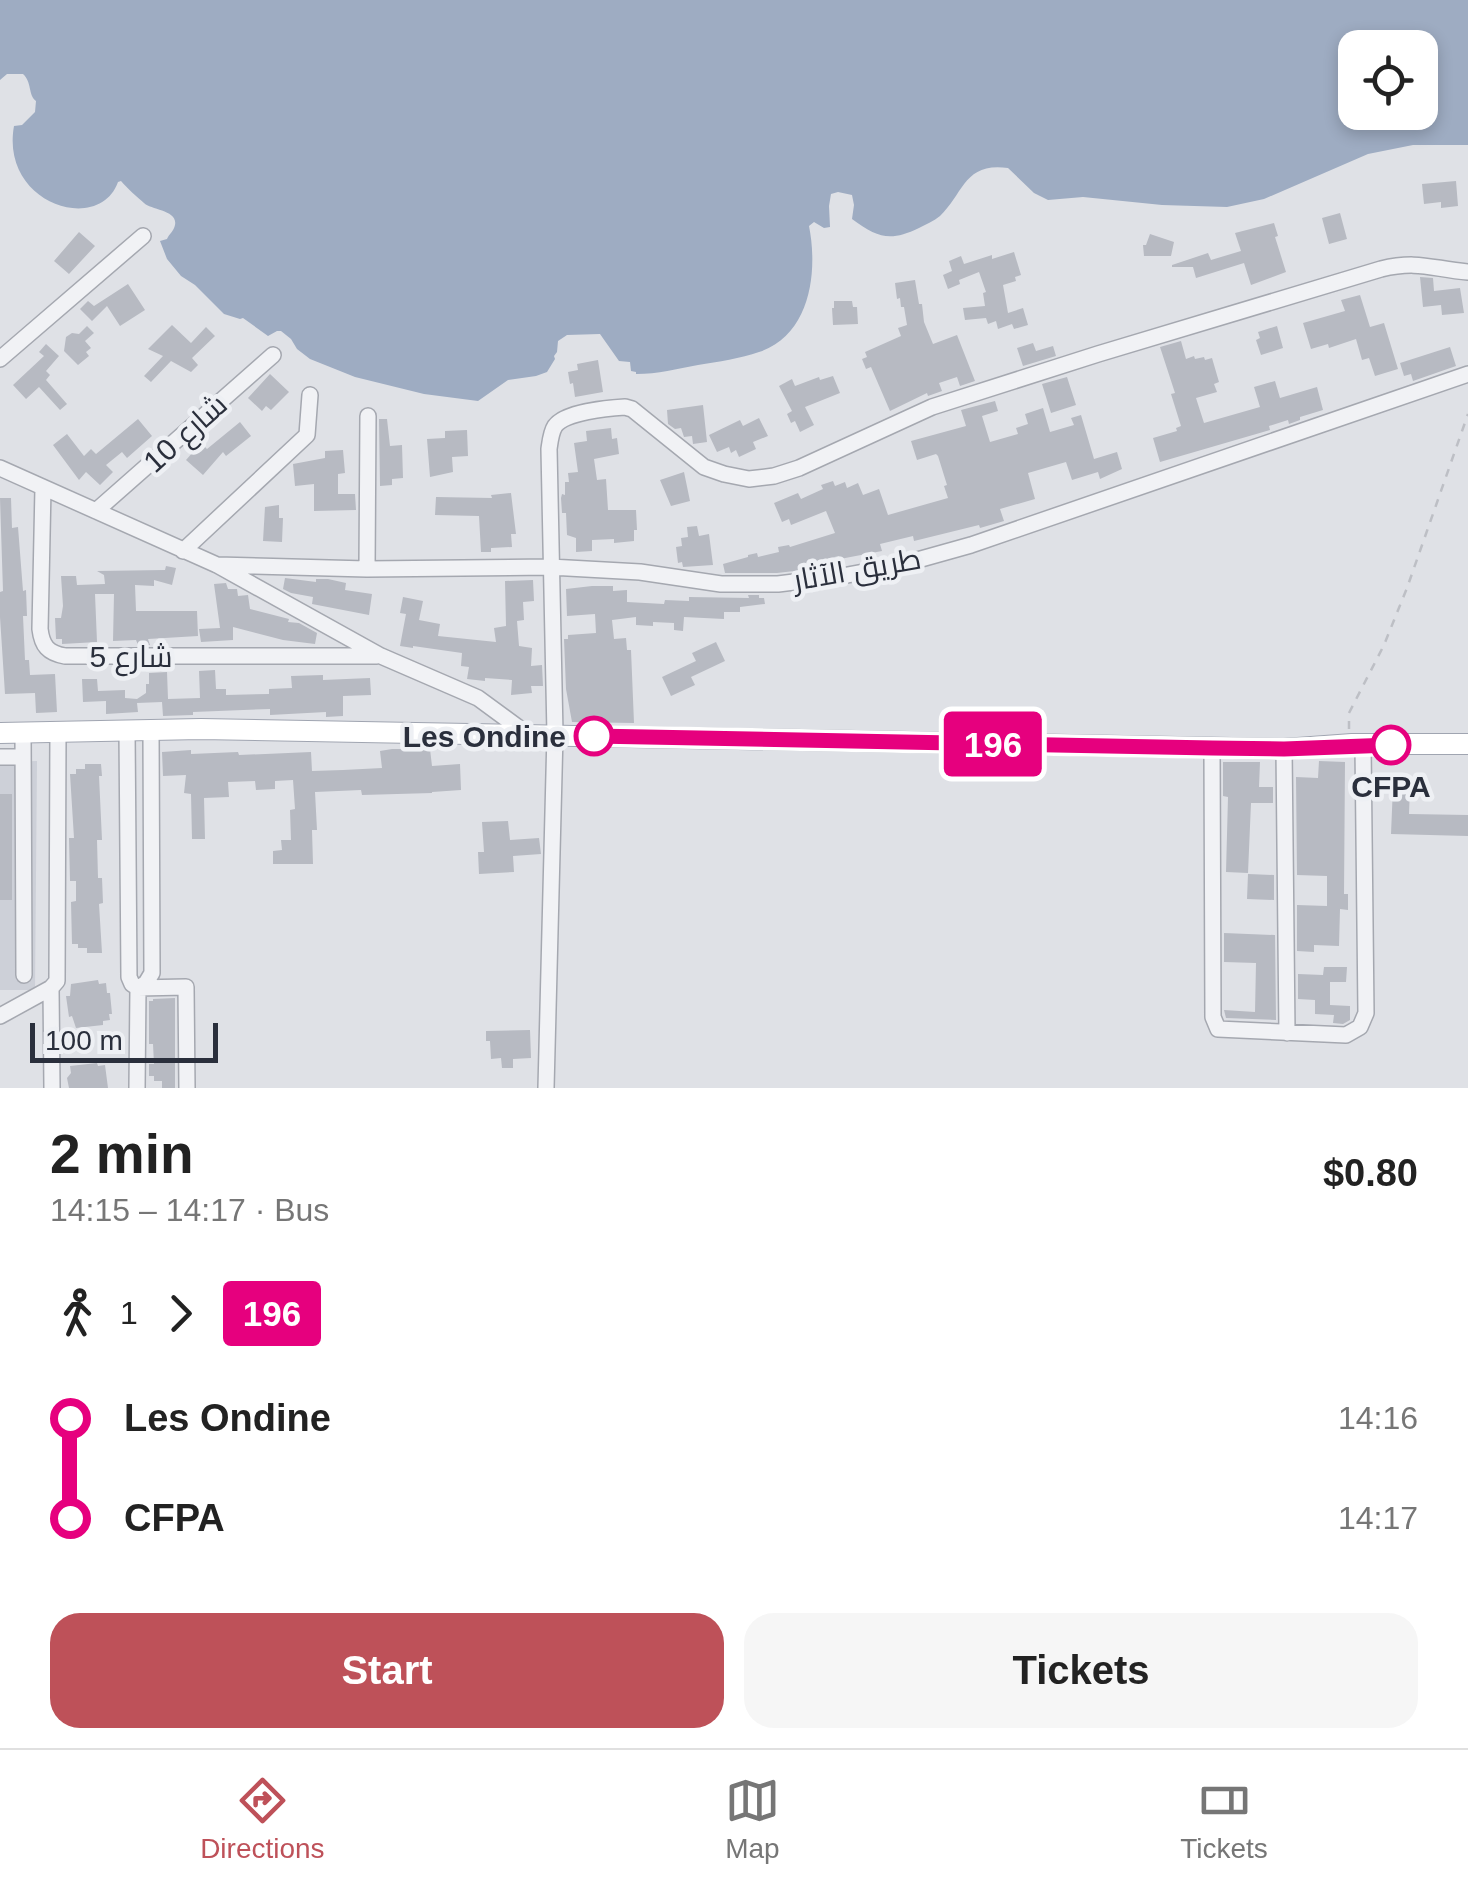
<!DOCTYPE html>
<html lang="en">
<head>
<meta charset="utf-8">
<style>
  :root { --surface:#fff; --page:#f6f6f6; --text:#222; --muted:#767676; --line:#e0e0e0; --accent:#be5159 }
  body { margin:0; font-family:Helvetica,Cairo,sans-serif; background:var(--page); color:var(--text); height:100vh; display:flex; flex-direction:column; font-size:38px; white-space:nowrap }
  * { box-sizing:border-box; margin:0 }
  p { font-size:32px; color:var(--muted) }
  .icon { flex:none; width:55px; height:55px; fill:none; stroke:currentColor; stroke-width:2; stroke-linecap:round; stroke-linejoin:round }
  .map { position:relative; height:1088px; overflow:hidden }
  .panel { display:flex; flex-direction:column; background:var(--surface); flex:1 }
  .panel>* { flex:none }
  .badge { padding:0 20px; border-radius:8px; font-size:35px; line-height:65px }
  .fabs { position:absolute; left:1338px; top:30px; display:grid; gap:20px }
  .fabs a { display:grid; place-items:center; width:100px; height:100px; border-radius:20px; background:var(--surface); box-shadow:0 5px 15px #0003; font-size:50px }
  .scale { position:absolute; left:30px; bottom:25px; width:188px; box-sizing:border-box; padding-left:10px; border:5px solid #2a2f3c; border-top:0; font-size:28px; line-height:35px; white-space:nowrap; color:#2a2f3c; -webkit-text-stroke:8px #eef0f4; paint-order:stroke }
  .map>.badge { position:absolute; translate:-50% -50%; box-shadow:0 0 0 5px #fff }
  .legs { display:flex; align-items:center; gap:15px; height:110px; padding:0 50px; font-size:32px }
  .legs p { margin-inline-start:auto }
  .summary { display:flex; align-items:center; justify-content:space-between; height:170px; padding:0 50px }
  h1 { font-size:55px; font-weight:600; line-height:75px }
  .primary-button { display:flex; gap:20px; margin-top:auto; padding:20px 50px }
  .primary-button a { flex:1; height:115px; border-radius:30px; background:var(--accent); color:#fff; font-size:40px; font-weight:600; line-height:115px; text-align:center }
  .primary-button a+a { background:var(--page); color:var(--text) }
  ul { padding:0 50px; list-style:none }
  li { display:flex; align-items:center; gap:35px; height:100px; font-size:38px }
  li i { display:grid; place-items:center; width:15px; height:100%; margin:0 12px; background:currentColor }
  li i::after { content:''; width:25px; height:25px; margin:-12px; border:8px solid; border-radius:50%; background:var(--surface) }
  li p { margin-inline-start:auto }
  li:first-child i { background:linear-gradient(#0000 50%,currentColor 0) }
  li:last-child i { background:linear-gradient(currentColor 50%,#0000 0) }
  .tabs { display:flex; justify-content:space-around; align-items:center; height:140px; border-top:2px solid var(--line); background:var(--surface); font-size:28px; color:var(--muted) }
  .tabs a { display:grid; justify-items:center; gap:5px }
  .tabs .on { color:var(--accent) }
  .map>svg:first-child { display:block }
  .built { fill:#cdd0d8 }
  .water { fill:#9eacc2; fill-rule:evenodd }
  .building { fill:#b7bac2 }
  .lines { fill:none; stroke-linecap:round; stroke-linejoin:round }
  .minor-casing { stroke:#a5a8b0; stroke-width:18 }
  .major-casing { stroke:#a0a5b1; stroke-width:22 }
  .path { stroke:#bdbfc5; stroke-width:2.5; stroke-dasharray:8 8; stroke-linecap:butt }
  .minor { stroke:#f1f2f5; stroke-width:15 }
  .major { stroke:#fff; stroke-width:20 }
  .line-1-casing { stroke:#fff; stroke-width:22 }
  .line-1 { stroke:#e6007e; stroke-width:15 }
  .stop-1-dot { fill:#fff; stroke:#e6007e; stroke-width:5 }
  .labels { text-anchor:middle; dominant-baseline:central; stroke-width:9; stroke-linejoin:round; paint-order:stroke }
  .street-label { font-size:30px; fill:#2a2f3c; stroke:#eef0f4 }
  .stop-label { font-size:30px; font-weight:bold; fill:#2a2f3c; stroke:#eef0f4; text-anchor:end }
</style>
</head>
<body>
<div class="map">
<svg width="1468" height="1088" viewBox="0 0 1468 1088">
  <rect width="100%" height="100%" fill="#dfe1e6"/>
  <path class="built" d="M37,761L35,990H0V762Z"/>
  <path class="water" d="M0,0H1468V145H1413L1368,154L1264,199L1227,207L1162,205L1083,197L1048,200L1034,193L1008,168C964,162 964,193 940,216C934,221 926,224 919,228C890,242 878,238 852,219L854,205L852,195L838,192L831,194L829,206L830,227L824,228L814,222L809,226C818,271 811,335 759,352C741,358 718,362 698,365C677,369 658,374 636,374V372L631,371L630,362L619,361L600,334L567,335L558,341L557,352L554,356L555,359L547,372L536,376L508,380L478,401L424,394L355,377L310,359L297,349L291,339L281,331H277L268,336L243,318L240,319L224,314L195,285L181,276L167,259L160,241L167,239C169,234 174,231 175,225C178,210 151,210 144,203C137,197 127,188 121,181L118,182C99,235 0,204 14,126L22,125L35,112L36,101C28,95 32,82 23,74H7L0,80ZM1355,48H1420V112H1355Z"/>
  <path class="building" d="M1456,181L1458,206L1441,208V202L1424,204L1422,184Z
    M1340,213L1347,239L1329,244L1322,218Z
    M1274,223L1278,236L1275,237L1286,272L1251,285L1244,263L1196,278L1193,267H1172V265L1208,253L1211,260L1241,251L1235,233Z
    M79,232L95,246L69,274L54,261Z
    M1150,234L1174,242L1171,256H1144L1143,245H1146Z
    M1014,252L1021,275L1015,277L1016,281L1003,285L1008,313L1023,308L1028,325L1014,329L1012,324L998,329L996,321L988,324L986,318L965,320L963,308L985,306L983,293L986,292L979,272L959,280L960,284L948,289L943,275L952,271L949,261L961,256L964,264L992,255V259Z
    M1420,277L1433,278L1434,291L1460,288L1464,313L1442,315L1441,305L1423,307Z
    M915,280L919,304H922L924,322L933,344L957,335L975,381L960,386L957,377L939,383L942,391L928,396L927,393L890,411L871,367L866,369L862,359L867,357L865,352L901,336L898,328L907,325L904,307H901L900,298L897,299L895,283Z
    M128,284L145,310L120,326L107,306L92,321L80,309L88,301L94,306Z
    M1360,295L1370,327L1384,323L1398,369L1375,376L1369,358L1362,360L1356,339L1329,348L1328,344L1311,349L1303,323L1345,311L1341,300Z
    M834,301H852L853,307H857L858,324L833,325L832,308H834Z
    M172,325L191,343L206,327L215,336L192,358L198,365L191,372L171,361L151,382L144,376L163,356L148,349Z
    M87,326L94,333L85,341L91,348L86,352L89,356L78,365L64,351L66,337L72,333L79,334Z
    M1277,326L1283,348L1261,355L1256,340L1260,338L1258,332Z
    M1181,341L1186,359L1194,356L1195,359L1204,357L1205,360L1212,358L1219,382L1214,384L1217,392L1196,398L1204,423L1260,407L1254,387L1275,381L1280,398L1317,387L1323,410L1300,417V420L1289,424L1288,420L1269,426L1270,430L1160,462L1153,438L1177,431L1176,428L1181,426L1171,394L1175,393L1160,347Z
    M1033,343L1036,351L1053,346L1056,356L1023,366L1017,348Z
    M46,344L59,356L46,371L50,375L46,380L67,404L60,410L39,387L26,399L13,385L44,356L39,352Z
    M1450,347L1456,366L1413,381L1411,374L1404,376L1400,363Z
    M598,360L603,392L575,397L573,383L570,384L568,372L578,370L577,364Z
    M270,374L289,392L271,410L266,406L262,411L248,398Z
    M833,376L840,393L805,407L814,425L800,432L795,421L791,423L787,414L792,411L779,386L792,379L795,386L819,377L820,380Z
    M1067,377L1076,405L1051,413L1042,384Z
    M995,401L998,411L982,416L990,442L1018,434L1016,428L1028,424L1025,414L1043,408L1050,432L1074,425L1071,418L1081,415L1094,459L1117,452L1122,469L1100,479L1098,472L1072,480L1066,462L1028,473L1035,499L1000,509L1004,521L980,528L979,525L914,541L913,536L880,544L882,551L840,559L839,556L821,560L822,565L803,570L777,573H725L723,564L748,557V555L757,553L758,557L779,552L778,547L789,545L790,547L835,533L826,511L791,525L789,519L782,522L774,503L798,493L801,499L823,489L821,485L833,481L835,486L845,482L847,488L858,483L863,495L879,489L888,515L948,498L944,486L947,485L938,456L936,454L917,460L911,441L966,426L961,410Z
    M703,405L707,442L693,444L692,436L684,437L681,428L675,429L668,424L667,410Z
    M759,418L768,436L753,442L756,449L739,457L736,450L731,453L729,447L717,452L709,435L740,420L743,426Z
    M138,419L152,436L127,458L122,452L106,465L113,472L100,485L86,472L79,480L53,445L67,434L84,456L91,449L96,454Z
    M379,419H387L390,446L402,445L403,478L392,479V485L380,486Z
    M240,422L251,436L226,456L223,452L203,475L186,460L201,443L207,449Z
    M611,428L612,439L617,438L619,454L594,459L597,480L606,479L608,510H636L637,530H634V541L614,543V539L592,540V551L576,552V538L567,535L566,513H562L561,498L562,494L565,495V482H569L568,473L578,472L574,443L587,441L586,431Z
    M467,430L468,456L452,457L453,472L430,477L427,439L445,438V431Z
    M343,450L345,473L338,474V494H355L356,510L314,511V484L295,486L293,464L325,458V451Z
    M684,472L690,501L671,506L660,480Z
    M511,493L516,534H511L512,547L491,548V552H481L479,516L435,515L436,497L492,498L491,495Z
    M0,498H11L12,528L18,527L23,591L26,590L27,616H23L25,660H29L30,675L55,674L57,712L36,713L35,693L5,694L0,617V592L3,591Z
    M279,505V518H283L282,542L263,541L265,507Z
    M697,526L699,536L709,534L713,565L683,567L682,562L678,563L676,547L682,546L681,538L688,537L687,527Z
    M166,566L176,568L172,585L154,580V586L135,585L136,611H197L198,636L148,639L150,645H138L136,640L113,641L114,594H95L97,642L62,644V639H56L55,618H61L63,606L61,576H76L77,585L105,584L104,575L97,571L165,570Z
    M285,578L316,582V579H328L346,583L345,590L372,594L369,615L312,604L313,597L291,593L283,589Z
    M533,580L534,601L523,602L524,620L517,621L519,646L532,648L531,666L542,665L543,686H531L532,693L511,695L512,680L485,678V681L467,679L469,667L461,666L462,653L413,646V648L400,646L406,614L400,613L403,597L423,601L419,620L440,624L438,636L496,642L494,628L506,626L505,581Z
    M226,583L228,589H237L238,596L248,595L250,609L289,619L288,622L299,623L317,633L315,644L283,640L233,627V640L201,642L199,629L220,628L214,584Z
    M592,586H613V591L627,590V602L664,604L665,600L689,601V597L749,598L748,595H759V598H764L765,604L740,607V612H724V619L684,617L683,631L674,630V623L653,622V626L636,625V617L612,620L614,639L626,638L627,650H631L634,723L572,722L566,689L564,639H568V635L596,633L595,614L567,616L566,589Z
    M716,642L725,661L691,677L695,685L671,696L662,677L696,661L692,653Z
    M215,670L216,689H226V695L269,694V689L292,688L291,676L323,675V680L370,678L371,695L343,696V716L326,717V712L270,715V709L193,712V715L163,716L162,702L137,703L138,712L106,714V701L83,702L82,679H97L98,691L125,690V698L137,699L146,693V684H149V673L167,672L168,699L200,698L199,671Z
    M392,749H430L432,766L460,764L461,790L432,792V793L362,795L361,790L315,792L317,830H312L313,864H273V851L282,850L281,840H291L290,810L295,809L293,780L275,781V789L256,790L255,781L228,782L229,797L204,798L205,839H192L191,794L184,793L186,775L163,776L162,752L191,750V754L238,752L239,755L311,752L312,771L343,770L382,768L380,751Z
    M1319,761L1345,762L1344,894H1348V910L1340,909L1339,946L1314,945V952L1297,951V905L1327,906V876L1297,875L1296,777L1318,778Z
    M1223,762H1260L1259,787H1273V803H1251L1248,873L1226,872L1228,797L1223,796Z
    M85,764H101L102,776H99L102,840H97L98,878H102L103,903L99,904L102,953H87V948H78V944H72L71,902L76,901V881H70L69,838H74L70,774H76V769H85Z
    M1393,786L1410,787L1409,814L1468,815V836L1391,834Z
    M0,794H12V900H0Z
    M508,821L510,840L539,838L541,854L513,856L514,872L479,874L478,852H484L482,822Z
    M1248,874L1274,875V900L1247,899Z
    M1224,933L1275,935L1276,1020L1226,1018L1224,1010L1255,1012L1256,963L1224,962Z
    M1324,967H1347L1346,982H1330V1005L1350,1006V1020L1343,1024L1333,1023L1334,1015L1315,1014V1000L1298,999V974L1323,975Z
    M98,980L99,984L106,983L107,993H110L112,1014H109L110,1020L103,1021V1025L76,1028L72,1016L69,1017L66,996H70L71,984Z
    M175,998V1088H162V1081H154V1076H149V1064H154L153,1044H149V1001H153V999Z
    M530,1030L531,1058L513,1059V1068H502L501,1058L491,1059L490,1041H486V1031Z
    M97,1063L98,1066L105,1065L108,1088H69L67,1078L71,1073L70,1066Z"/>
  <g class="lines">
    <defs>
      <path id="minor" d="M0,359L143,236
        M0,468L217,565L381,656L478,698L527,734
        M43,488L40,629C42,646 48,653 65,656H377
        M96,511L273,355
        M183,551L307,435L310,395
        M217,565L367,569L550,567L640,572L721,584H778L842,576L896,566L971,545L1468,374
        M367,569L368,416
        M127,731L129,977L132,984L138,988L137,1088
        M23,732L24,975
        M1212,748L1213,1017L1218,1029L1346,1035L1360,1027L1366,1013L1363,745
        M1284,749L1287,1033
        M0,757H23
        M51,988L52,1088
        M138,988L146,983L152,973L151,730
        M138,988L186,987L187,1088
        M0,1016L51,988L57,981L58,732
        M546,1088L555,734L549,449C550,442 551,432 555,426C565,412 608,408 625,407L632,409L704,467L724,474L749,479L774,476L799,468L932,407L1098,354L1381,269C1419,260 1432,269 1468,272"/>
      <path id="major" d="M0,733L201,729L1284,749L1352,744H1468"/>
    </defs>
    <use href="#minor" class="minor-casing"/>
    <use href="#major" class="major-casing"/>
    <path class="path" d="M1349,729V713L1384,645L1407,588L1468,414"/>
    <use href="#minor" class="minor"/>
    <use href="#major" class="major"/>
  </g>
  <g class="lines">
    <defs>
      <path id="line-1" d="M594,736L1212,748L1284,749L1391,745"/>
    </defs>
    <use href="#line-1" class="line-1-casing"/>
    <use href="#line-1" class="line-1"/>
  </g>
  <g class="stop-1-dot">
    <circle cx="594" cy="736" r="18"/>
    <circle cx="1391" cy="745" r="18"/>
  </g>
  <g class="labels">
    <g class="street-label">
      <text transform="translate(185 433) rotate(-42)">شارع 10</text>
      <text transform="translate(857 569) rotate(-10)">طريق الآثار</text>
      <text x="131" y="656">شارع 5</text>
    </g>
    <g class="stop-label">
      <text x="566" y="736">Les Ondine</text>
      <text x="1391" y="786" text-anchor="middle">CFPA</text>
    </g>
  </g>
</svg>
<div class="fabs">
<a><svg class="icon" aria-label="locate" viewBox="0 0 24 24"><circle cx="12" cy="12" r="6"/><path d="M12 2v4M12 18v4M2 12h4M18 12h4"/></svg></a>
</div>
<div class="scale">100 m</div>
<b class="badge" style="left:993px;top:744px;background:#e6007e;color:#fff">196</b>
</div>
<section class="panel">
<div class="summary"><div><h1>2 min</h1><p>14:15 – 14:17 · Bus</p></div><b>$0.80</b></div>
<div class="legs"><svg class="icon" aria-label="walk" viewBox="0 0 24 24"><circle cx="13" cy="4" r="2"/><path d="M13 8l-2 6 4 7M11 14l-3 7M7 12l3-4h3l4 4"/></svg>1<svg class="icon" aria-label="forward" viewBox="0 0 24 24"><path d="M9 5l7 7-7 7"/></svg><b class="badge" style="background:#e6007e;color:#fff">196</b></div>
<ul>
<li><i style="color:#e6007e"></i><b>Les Ondine</b><p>14:16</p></li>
<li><i style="color:#e6007e"></i><b>CFPA</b><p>14:17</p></li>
</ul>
<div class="primary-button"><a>Start</a><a>Tickets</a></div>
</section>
<nav class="tabs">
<a class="on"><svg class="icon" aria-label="directions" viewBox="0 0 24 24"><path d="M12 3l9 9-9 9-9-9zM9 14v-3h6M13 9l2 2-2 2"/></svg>Directions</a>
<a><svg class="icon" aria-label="map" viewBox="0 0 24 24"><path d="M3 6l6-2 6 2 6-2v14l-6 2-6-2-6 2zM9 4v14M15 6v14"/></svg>Map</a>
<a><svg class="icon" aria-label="tickets" viewBox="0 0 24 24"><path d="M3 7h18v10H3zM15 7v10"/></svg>Tickets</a>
</nav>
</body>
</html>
